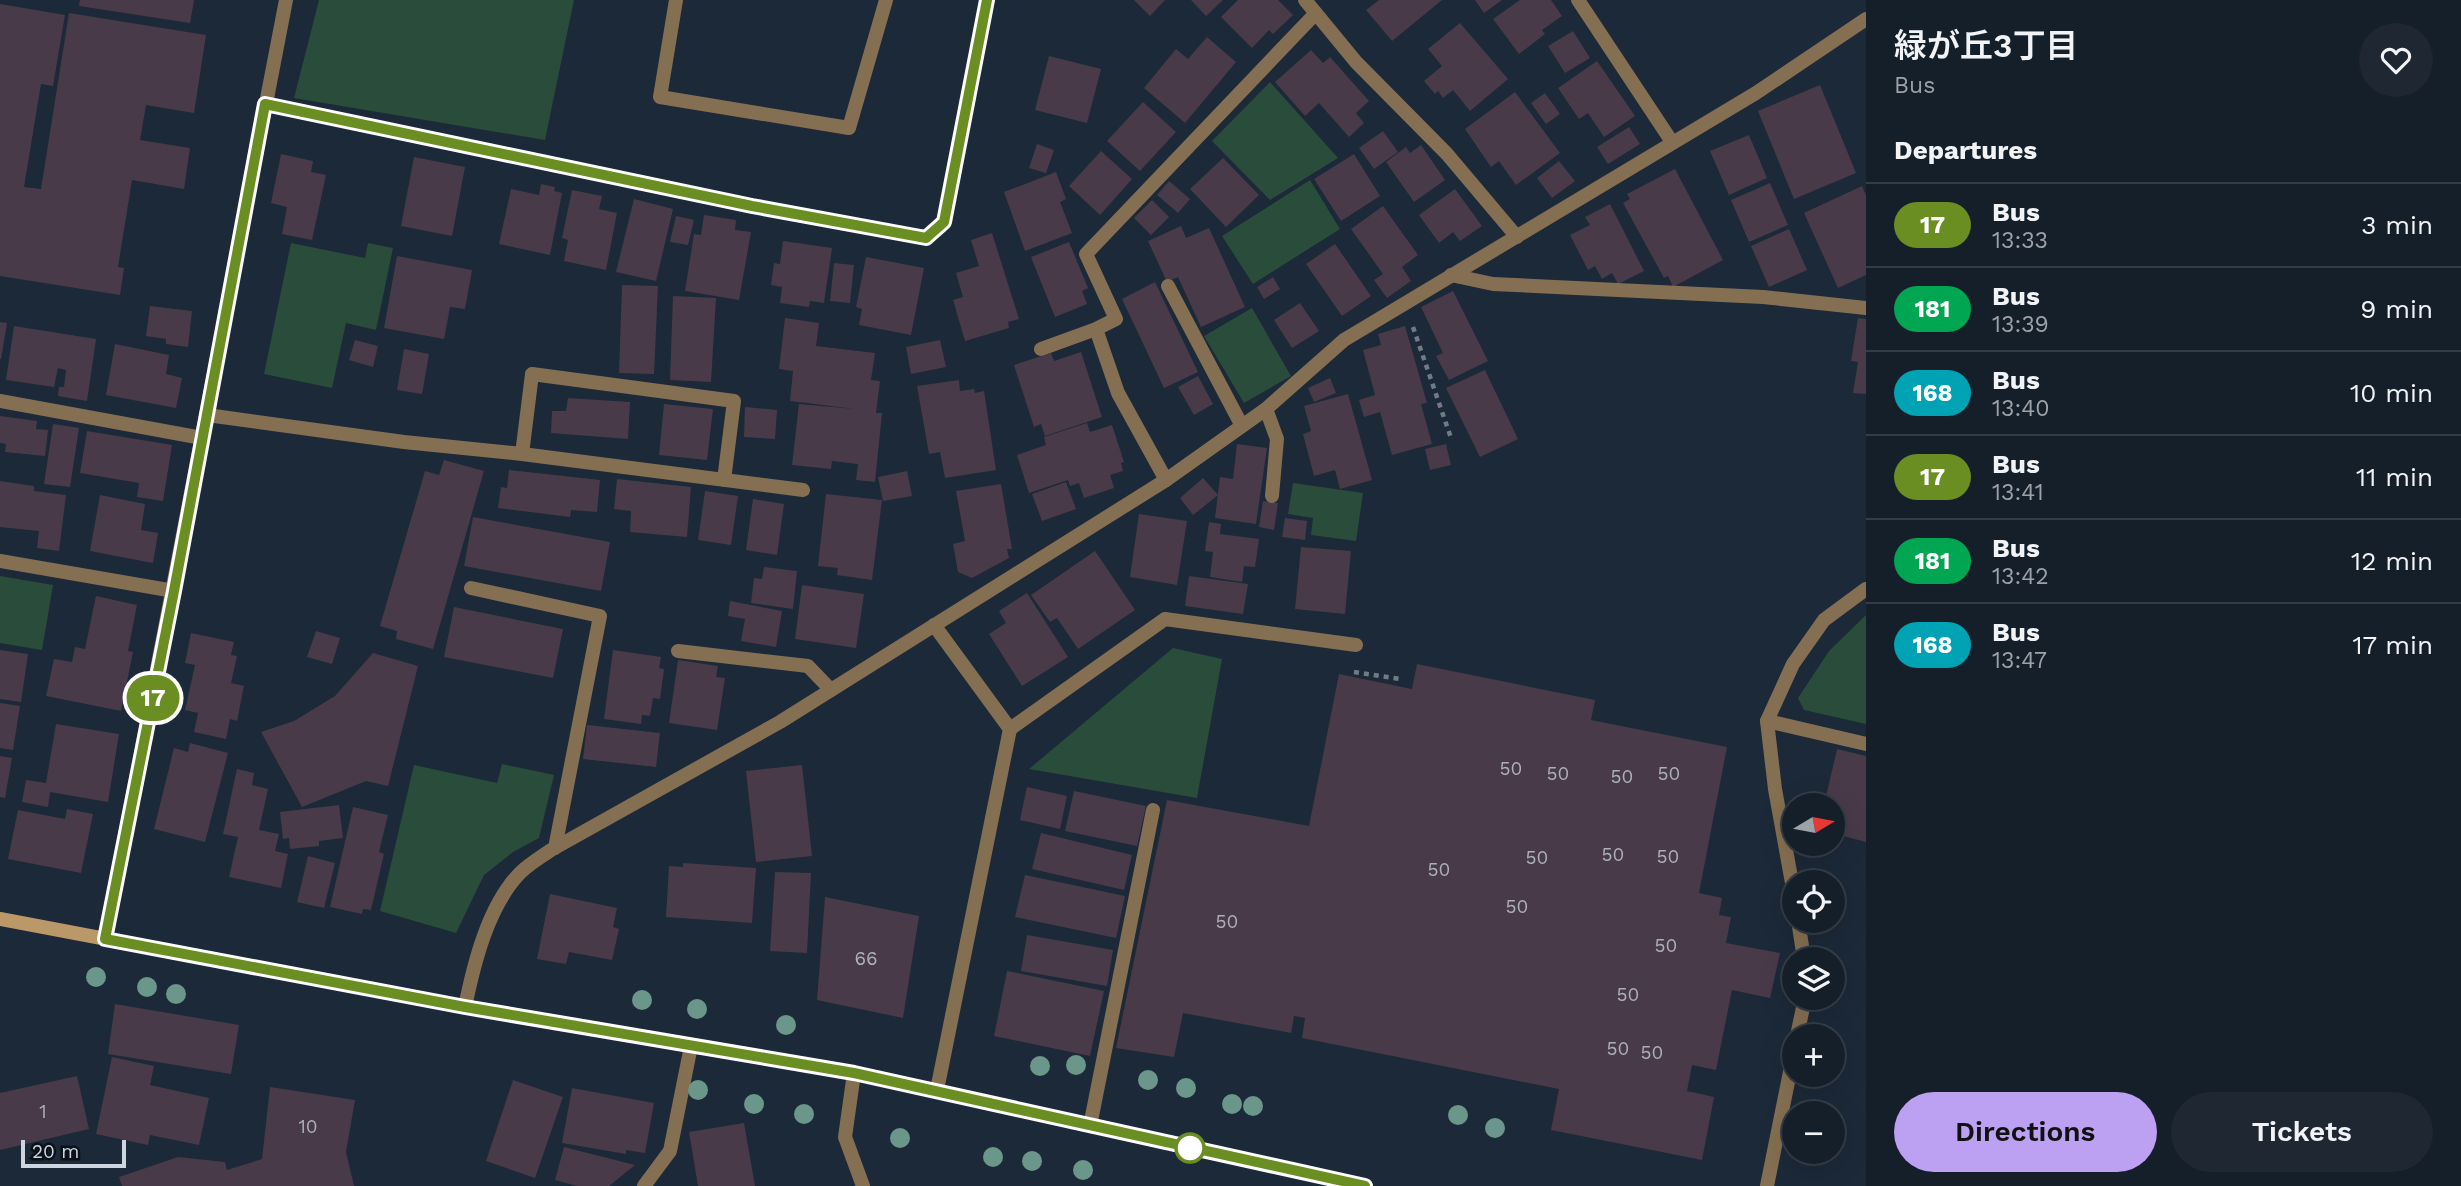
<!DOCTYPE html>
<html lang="en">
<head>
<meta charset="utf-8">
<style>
  :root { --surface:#151f2a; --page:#1e2732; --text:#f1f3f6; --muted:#9da2a8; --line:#343d47; --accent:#bca0f2 }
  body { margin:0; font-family:"Work Sans","Noto Sans JP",sans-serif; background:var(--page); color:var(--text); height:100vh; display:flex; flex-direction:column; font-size:26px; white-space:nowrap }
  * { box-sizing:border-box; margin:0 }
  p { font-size:23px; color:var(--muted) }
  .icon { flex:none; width:38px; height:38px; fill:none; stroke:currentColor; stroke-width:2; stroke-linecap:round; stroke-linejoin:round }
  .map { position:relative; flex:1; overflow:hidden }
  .sheet { display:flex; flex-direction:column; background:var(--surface); width:595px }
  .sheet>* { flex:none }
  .badge { padding:0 14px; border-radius:23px; font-size:24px; line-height:46px }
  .needle { width:46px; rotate:80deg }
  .fabs { position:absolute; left:1782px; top:793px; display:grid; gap:14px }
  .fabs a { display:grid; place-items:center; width:63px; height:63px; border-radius:50%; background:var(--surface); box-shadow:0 7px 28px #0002,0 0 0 2px var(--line); font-size:35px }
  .scale { position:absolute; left:21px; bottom:18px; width:105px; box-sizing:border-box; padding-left:7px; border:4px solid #cdd6e0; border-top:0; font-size:19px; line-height:24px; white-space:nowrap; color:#cdd6e0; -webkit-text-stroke:5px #0b1118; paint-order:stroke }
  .map>.badge { position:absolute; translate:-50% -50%; box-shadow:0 0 0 4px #fff }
  h2 { padding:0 28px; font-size:26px; line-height:63px }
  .round { display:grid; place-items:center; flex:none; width:74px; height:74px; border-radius:37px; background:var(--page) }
  .headline { display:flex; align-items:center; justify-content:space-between; height:119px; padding:0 28px }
  h1 { font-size:33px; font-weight:600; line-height:52px }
  .button { display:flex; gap:14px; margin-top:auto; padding:14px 28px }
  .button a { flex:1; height:80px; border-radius:42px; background:var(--accent); color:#111; font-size:28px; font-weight:600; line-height:80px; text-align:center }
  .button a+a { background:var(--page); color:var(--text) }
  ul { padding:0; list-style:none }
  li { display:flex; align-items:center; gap:21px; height:84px; padding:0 28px; border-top:2px solid var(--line) }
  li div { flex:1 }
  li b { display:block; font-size:26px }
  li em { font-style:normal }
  li .badge { min-width:77px; font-weight:700; text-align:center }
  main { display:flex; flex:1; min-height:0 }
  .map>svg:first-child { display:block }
  .green { fill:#294c3b }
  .building { fill:#483a49 }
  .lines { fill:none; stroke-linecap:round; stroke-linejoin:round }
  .path { stroke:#707b87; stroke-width:4.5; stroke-dasharray:5 5; stroke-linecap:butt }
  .lane { stroke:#856f52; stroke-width:14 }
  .street { stroke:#856f52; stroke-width:14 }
  .secondary { stroke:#ba9867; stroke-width:14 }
  .tree { fill:#6b968a }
  .line-casing { stroke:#fff; stroke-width:16 }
  .line { stroke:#6b8e23; stroke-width:10 }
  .stop-dot { fill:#fff; stroke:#6b8e23; stroke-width:3.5 }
  .labels { text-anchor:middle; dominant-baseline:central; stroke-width:5; stroke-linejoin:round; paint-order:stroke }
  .number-label { font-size:19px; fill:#acafba }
</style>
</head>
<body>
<main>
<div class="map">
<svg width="1866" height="1186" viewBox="0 0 1866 1186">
  <rect width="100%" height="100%" fill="#1c2938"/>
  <path class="green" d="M319,0H574L545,140L294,98Z
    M1270,82L1338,158L1270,200L1212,141Z
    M1310,180L1340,229L1253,284L1222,236Z
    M291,243L365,258L368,243L393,248L376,330L346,323L332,388L264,374Z
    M1252,308L1291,376L1244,403L1204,336Z
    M1293,483L1363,493L1356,541L1311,535L1313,518L1288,514Z
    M0,576L53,585L42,650L0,643Z
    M1866,615V724L1804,710L1798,698L1829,651Z
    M1173,648L1222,659L1197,798L1029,769Z
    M502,764L554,775L539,838L513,852L484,875L456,933L380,911L414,765L497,783Z"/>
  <path class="building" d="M80,0H194L190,23L79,6Z
    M1134,0H1165L1150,16Z
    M1191,0H1223L1206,16Z
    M1238,0H1278L1293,15L1273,34L1269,30L1252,48L1221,17Z
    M1379,0H1442L1392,41L1366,10Z
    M1475,0H1502L1484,13Z
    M1520,0H1551L1562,16L1542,30L1545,34L1519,54L1493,19Z
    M0,4L65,15L53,86L41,84L24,187L41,189L69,13L206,35L194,113L146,105L140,140L190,148L184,189L132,180L118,267L124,268L120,295L0,276Z
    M1460,23L1508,79L1470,111L1453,90L1443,98L1438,91L1435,94L1424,81L1442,66L1428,49Z
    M1573,31L1590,58L1565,73L1548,46Z
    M1207,37L1236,62L1185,123L1144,88L1176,49L1188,59Z
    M1311,50L1323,63L1330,57L1369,101L1356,113L1364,123L1349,137L1319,103L1305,116L1275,82Z
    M1049,56L1101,69L1087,123L1035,110Z
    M1597,61L1635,116L1604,137L1588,113L1579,119L1558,88Z
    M1820,85L1856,173L1794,199L1758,111Z
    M1515,92L1560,153L1516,185L1499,161L1491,167L1465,129Z
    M1545,93L1560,114L1546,124L1531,103Z
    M1143,102L1176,132L1140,171L1107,141Z
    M1629,127L1640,144L1608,164L1597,147Z
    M1383,131L1398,152L1374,169L1359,148Z
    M1749,135L1767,178L1729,195L1710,151Z
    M1037,144L1054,150L1046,173L1029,168Z
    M1421,145L1445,180L1414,202L1386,162L1406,147L1410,153Z
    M1101,151L1132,179L1100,215L1069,186Z
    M281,154L313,161L311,172L326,175L312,240L282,234L287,207L271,203Z
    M1354,154L1380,196L1341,221L1314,179Z
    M414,157L465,167L452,236L401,226Z
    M1223,158L1259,195L1226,227L1190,189Z
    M1559,161L1575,181L1552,198L1537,178Z
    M1675,169L1723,260L1673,287L1668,276L1664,278L1623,203L1630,199L1627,194Z
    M1056,172L1066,199L1060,202L1072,233L1025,251L1004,192Z
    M1169,181L1190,199L1178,213L1157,195Z
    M1770,183L1788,225L1749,242L1731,200Z
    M541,184L555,187L554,191L562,193L550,255L499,244L511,189L539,195Z
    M1862,186L1866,195V275L1838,288L1804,213Z
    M1455,189L1482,226L1460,241L1453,232L1439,243L1419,215Z
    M572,190L602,196L599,209L617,213L606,270L564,261L568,240L562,238Z
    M634,199L673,209L656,281L616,272Z
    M1152,200L1169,217L1151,235L1134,218Z
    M1610,204L1644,271L1618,284L1612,273L1602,279L1595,266L1588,270L1570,235L1590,225L1585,217Z
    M1383,206L1418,255L1402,267L1411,281L1387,298L1374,280L1383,274L1351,229Z
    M704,215L736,220L735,230L751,232L739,300L685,291L694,234L701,235Z
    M676,216L694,220L688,245L670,242Z
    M1181,226L1186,238L1209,228L1245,307L1201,327L1178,277L1167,282L1148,241Z
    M1789,229L1807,270L1769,287L1751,246Z
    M992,233L1019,319L1008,322L1009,328L965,341L953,300L963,297L956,273L979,266L971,240Z
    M783,241L832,248L824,303L810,301L809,307L780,303L782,287L771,285L774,263L780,264Z
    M1069,242L1088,288L1082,291L1087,304L1055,317L1031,257Z
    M1335,244L1371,296L1342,316L1306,264Z
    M397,256L472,270L465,309L450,307L444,339L384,328Z
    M866,257L924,268L911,335L859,325L862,309L856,307Z
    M834,263L854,265L850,303L830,301Z
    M1273,277L1280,289L1264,299L1257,287Z
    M1155,282L1198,372L1164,388L1122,299Z
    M622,285L658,286L654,374L619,373Z
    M1453,291L1488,361L1449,380L1436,356L1443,353L1421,307Z
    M673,296L716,298L711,382L670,380Z
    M1300,303L1319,331L1292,348L1274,320Z
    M150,306L192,311L188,347L166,344V339L146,336Z
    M785,318L819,323L816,346L875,353L871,380L880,381L876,413H882L875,482L856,480L858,464L832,461L831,469L792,465L799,404L855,409L790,401L793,371L779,369Z
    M1858,318L1866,319V394L1853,393L1858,362L1851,361Z
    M0,322L7,323L1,359H0Z
    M14,326L96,339L87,401L58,396L59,387H64L66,370L58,368L54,387L6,380Z
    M1405,326L1427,403L1421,404L1432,444L1392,455L1380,412L1364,417L1359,400L1375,395L1363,350L1381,345L1378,334Z
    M355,340L378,346L373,367L349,360Z
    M940,340L946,367L911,374L906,347Z
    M115,344L169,355L166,374L182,378L176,408L106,395Z
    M404,349L429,354L422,394L397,390Z
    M1081,352L1102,417L1045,436L1041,424L1034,427L1014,365L1051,353L1054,361Z
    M1485,370L1518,439L1480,457L1446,388Z
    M1198,376L1213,404L1194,415L1178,387Z
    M1330,378L1336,393L1314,402L1308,388Z
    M959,380L960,391L974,389L975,393L984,391L996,470L945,478L940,452L929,454L917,386Z
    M1348,394L1372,480L1340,489L1335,470L1314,476L1303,434L1311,431L1304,406Z
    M568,398L630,402L628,439L551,433L552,411H566Z
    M664,404L713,409L707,460L659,455Z
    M745,407L777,410L775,439L744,437Z
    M0,416L37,421L36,429L48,430L45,456L5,452L6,444L0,443Z
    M1087,423L1090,432L1112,425L1124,462L1121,463L1123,471L1110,475L1114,488L1084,498L1079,483L1070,486L1068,480L1029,493L1017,455L1046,445L1044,437Z
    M53,424L79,428L70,487L44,484Z
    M87,431L172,445L163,501L137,497L139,483L80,473Z
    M1237,444L1267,448L1256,524L1215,518L1220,477L1233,479Z
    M1446,444L1451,465L1430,470L1425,449Z
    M444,460L484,471L433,649L396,639L397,631L380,626L425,471L439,475Z
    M509,470L600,480L597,512L571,510L570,517L498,508L501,487L507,488Z
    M907,471L912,496L883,501L878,477Z
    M1203,478L1218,495L1193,515L1180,498Z
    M617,479L691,487L687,537L630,532L631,511L614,509Z
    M0,481L34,486V491L66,495L59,551L37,548L39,531L0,527Z
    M1066,482L1076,509L1042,521L1032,494Z
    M1001,484L1012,549H1007L1009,558L972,578L958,572L953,544L965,541L956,491Z
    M705,491L738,496L731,545L698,540Z
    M826,494L882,500L872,580L837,575L838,568L818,566Z
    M100,495L145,504L141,530L158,533L153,563L90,551Z
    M753,499L784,504L777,555L746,550Z
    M1263,501L1278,503L1274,530L1259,527Z
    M1139,514L1187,521L1177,585L1130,577Z
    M473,517L610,542L601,591L464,566Z
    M1285,518L1307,521L1305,540L1282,537Z
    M1209,522L1221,524L1220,534L1259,539L1255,567L1244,566L1242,582L1210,577L1213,552L1205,551Z
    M1301,547L1351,551L1345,614L1295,609Z
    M1095,551L1135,610L1078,649L1057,618L1050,622L1031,595Z
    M764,567L797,571L793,609L751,603L754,578L762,579Z
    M1189,576L1248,584L1243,614L1185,606Z
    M802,585L864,594L856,648L795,639Z
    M1027,593L1068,657L1022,686L989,634L1006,623L999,611Z
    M96,596L137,605L128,651L133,652L121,711L46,696L54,659L72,662L75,647L85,649Z
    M730,601L782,611L776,647L741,641L745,619L728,616Z
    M454,607L563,629L553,678L444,657Z
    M316,631L340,638L332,664L307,657Z
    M191,633L234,642L231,655L237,656L231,683L244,686L237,721L230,719L226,739L194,732L198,713L185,710L195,665L185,663Z
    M0,650L28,654L21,702L0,699Z
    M613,650L661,657L659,668L664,669L660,699L653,698L650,716L642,715L641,724L604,719Z
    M373,653L418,666L388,786L366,781L302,807L261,732L294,721L335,696Z
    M678,660L718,666L716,677L725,678L717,730L669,723Z
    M1417,664L1595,700L1591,720L1727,747L1699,893L1722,898L1719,915L1731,917L1726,943L1780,953L1770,998L1732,990L1716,1070L1692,1065L1687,1091L1714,1097L1702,1160L1551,1130L1559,1089L1302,1038L1305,1018L1294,1016L1291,1033L1183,1013L1174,1057L1116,1048L1167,800L1309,826L1339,674L1412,689Z
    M0,703L20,706L13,750L0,748Z
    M56,724L119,734L108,802L50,792L48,807L22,802L26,780L46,783Z
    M587,725L660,733L656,767L583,759Z
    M190,743L228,753L205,842L154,829L174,748L188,752Z
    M1837,749L1866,756V842L1832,833V805H1824Z
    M0,756L12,758L5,798L0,797Z
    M802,765L812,856L756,862L746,771Z
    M237,769L254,773L252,785L268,789L259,830L279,834L275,851L288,854L281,888L229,877L238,837L223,834Z
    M1027,787L1067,796L1060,829L1020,820Z
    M1074,791L1146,806L1137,846L1065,831Z
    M339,805L343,838L319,841V846L290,849L289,838L283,839L280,812Z
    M353,807L388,815L379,852L384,854L371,910L363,909L362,914L330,907Z
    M67,809L93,814L81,873L8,859L18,810L65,819Z
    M1041,833L1132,855L1124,890L1032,869Z
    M308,856L335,863L324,908L297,902Z
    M683,863L756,868L752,923L666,917L669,866L683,867Z
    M775,872L811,873L807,953L770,951Z
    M1025,875L1125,896L1116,938L1015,917Z
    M550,894L617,908L613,927L619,929L612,960L569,952L566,964L537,959Z
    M825,897L919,916L903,1018L817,1000Z
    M1027,935L1113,950L1107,986L1021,971Z
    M1007,971L1104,991L1090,1056L994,1036Z
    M115,1004L239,1025L231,1074L108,1054Z
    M112,1057L154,1066L150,1085L209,1098L199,1145L150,1135L148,1145L96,1134Z
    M77,1076L89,1129L0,1150V1093Z
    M513,1080L563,1097L535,1178L486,1161Z
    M270,1087L355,1100L346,1152L354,1186H122L119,1177L178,1157L225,1162L227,1170L262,1159Z
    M572,1088L654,1103L645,1153L626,1150V1154L562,1143Z
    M744,1123L755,1186H698L689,1132Z
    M564,1147L635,1165L609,1186H577L555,1180Z"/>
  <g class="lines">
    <path class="path" d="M1413,327L1451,438
      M1354,672L1400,679"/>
    <path class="lane" d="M1305,0L1356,62L1447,154L1517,237
      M1451,275L1493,284L1763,297L1866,308
      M1168,286L1242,426
      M1041,349L1096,329
      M0,401L202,438
      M1266,409L1277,439L1272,496
      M207,415L404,442L522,454L803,490
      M522,454L532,374L734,401L724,480
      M1166,480L1118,393L1096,329L1116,319L1086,254L1316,13
      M0,561L174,591
      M471,588L600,616L555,848
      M678,651L808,666L831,690
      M1767,721L1866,744
      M854,1073L845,1137L863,1186
      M1090,1126L1153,810
      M644,1186L670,1151L691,1046"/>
    <path class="street" d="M676,0L660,97L849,128L886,0
      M1578,0L1672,142
      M265,104L752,206L926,238L944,222L987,0
      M934,625L1010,729L937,1090
      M1010,729L1165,619L1356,645
      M1794,894L1775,789L1767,721L1793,664L1824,620L1866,589
      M1798,920L1804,959
      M105,939L286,0
      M465,1007C474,963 488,906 520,873C529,864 541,857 551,850L780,722L1166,480L1266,409L1344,340L1756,93L1866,19
      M1797,1036L1805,998
      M1767,1186L1794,1052"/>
    <path class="secondary" d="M0,919L465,1007L854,1073L1365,1186"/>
  </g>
  <g class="tree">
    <circle cx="96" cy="977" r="10"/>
    <circle cx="147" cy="987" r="10"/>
    <circle cx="176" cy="994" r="10"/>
    <circle cx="642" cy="1000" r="10"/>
    <circle cx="697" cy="1009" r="10"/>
    <circle cx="786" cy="1025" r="10"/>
    <circle cx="1076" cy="1065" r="10"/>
    <circle cx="1040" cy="1066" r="10"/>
    <circle cx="1148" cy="1080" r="10"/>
    <circle cx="1186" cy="1088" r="10"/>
    <circle cx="698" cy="1090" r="10"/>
    <circle cx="754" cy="1104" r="10"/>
    <circle cx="1232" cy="1104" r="10"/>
    <circle cx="1253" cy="1106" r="10"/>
    <circle cx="804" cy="1114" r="10"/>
    <circle cx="1458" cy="1115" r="10"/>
    <circle cx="1495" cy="1128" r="10"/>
    <circle cx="900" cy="1138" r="10"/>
    <circle cx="993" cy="1157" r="10"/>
    <circle cx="1032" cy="1161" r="10"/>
    <circle cx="1083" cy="1170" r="10"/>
  </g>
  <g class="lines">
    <defs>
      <path id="line" d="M987,0L944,222L926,238L752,206L265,104L174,591L105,939L465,1007L854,1073L1365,1186"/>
    </defs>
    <use href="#line" class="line-casing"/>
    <use href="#line" class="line"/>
  </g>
  <circle class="stop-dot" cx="1190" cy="1148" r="14"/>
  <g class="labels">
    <g class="number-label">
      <text x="1511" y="768">50</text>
      <text x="1558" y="773">50</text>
      <text x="1669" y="773">50</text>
      <text x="1622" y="776">50</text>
      <text x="1613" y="854">50</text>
      <text x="1668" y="856">50</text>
      <text x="1537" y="857">50</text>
      <text x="1439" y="869">50</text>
      <text x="1517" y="906">50</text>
      <text x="1227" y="921">50</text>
      <text x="1666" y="945">50</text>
      <text x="866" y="958">66</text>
      <text x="1628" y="994">50</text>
      <text x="1618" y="1048">50</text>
      <text x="1652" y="1052">50</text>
      <text x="43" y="1111">1</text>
      <text x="308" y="1126">10</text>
    </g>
  </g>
</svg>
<div class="fabs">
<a><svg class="needle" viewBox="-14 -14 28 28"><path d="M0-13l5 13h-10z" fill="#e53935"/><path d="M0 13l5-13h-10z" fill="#9da2a8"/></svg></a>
<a><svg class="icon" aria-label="locate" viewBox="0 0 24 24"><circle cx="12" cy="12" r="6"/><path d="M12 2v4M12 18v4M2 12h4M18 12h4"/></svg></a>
<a><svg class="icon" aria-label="layers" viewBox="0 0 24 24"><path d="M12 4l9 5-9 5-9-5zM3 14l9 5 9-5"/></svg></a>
<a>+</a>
<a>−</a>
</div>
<div class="scale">20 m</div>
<b class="badge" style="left:153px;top:698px;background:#6b8e23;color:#fff">17</b>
</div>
<section class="sheet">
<div class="headline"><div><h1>緑が丘3丁目</h1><p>Bus</p></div><a class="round"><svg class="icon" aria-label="heart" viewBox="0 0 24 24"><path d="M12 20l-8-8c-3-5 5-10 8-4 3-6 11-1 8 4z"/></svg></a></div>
<h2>Departures</h2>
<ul>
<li><span class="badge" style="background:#6b8e23;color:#fff">17</span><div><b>Bus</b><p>13:33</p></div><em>3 min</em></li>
<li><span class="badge" style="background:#00a651;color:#fff">181</span><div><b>Bus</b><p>13:39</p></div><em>9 min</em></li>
<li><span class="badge" style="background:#00a3b4;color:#fff">168</span><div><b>Bus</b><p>13:40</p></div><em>10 min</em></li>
<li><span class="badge" style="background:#6b8e23;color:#fff">17</span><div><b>Bus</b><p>13:41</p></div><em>11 min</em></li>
<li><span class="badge" style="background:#00a651;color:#fff">181</span><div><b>Bus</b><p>13:42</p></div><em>12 min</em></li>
<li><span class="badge" style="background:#00a3b4;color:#fff">168</span><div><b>Bus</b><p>13:47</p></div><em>17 min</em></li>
</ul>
<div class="button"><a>Directions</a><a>Tickets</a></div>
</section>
</main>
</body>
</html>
